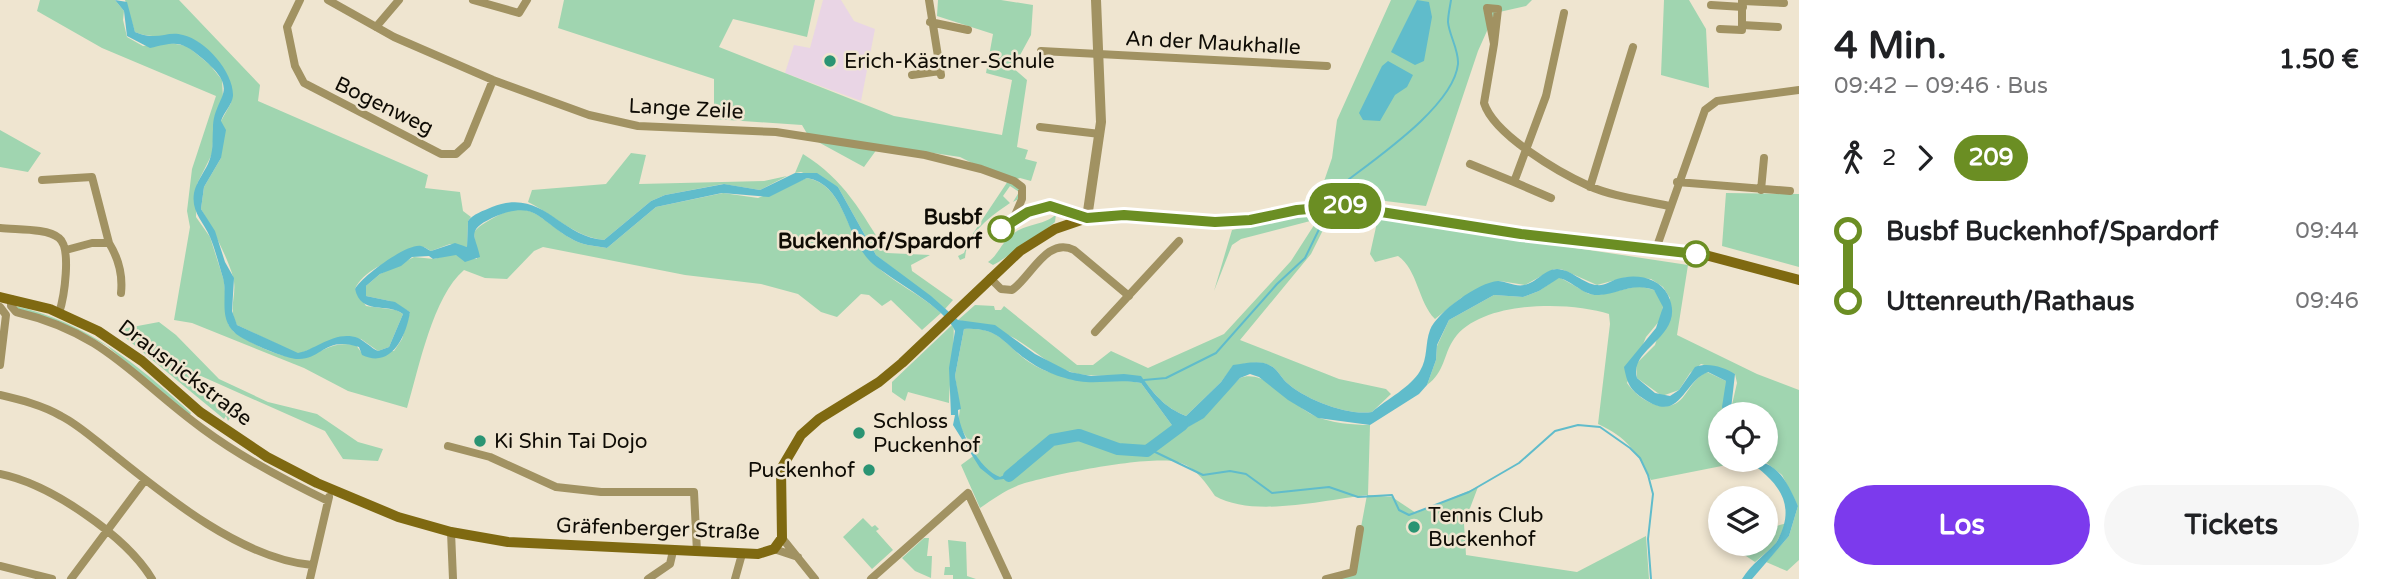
<!DOCTYPE html>
<html lang="de">
<head>
<meta charset="utf-8">
<style>
  :root { --surface:#fff; --page:#f6f6f6; --text:#202124; --muted:#757577; --accent:#7c3aed }
  body { margin:0; font-family:"Varela Round",sans-serif; background:var(--page); color:var(--text); height:100vh; display:flex; flex-direction:column; font-size:26px; white-space:nowrap }
  * { box-sizing:border-box; margin:0 }
  p { font-size:23px; color:var(--muted) }
  .icon { flex:none; width:38px; height:38px; fill:none; stroke:currentColor; stroke-width:2; stroke-linecap:round; stroke-linejoin:round }
  .map { position:relative; flex:1; overflow:hidden }
  .drawer { display:flex; flex-direction:column; background:var(--surface); width:595px }
  .drawer>* { flex:none }
  .badge { padding:0 14px; border-radius:23px; font-size:24px; line-height:46px }
  .fabs { position:absolute; left:1708px; top:402px; display:grid; gap:14px }
  .fabs a { display:grid; place-items:center; width:70px; height:70px; border-radius:50%; background:var(--surface); box-shadow:0 4px 10px #0003; font-size:35px }
  .map>.badge { position:absolute; translate:-50% -50%; box-shadow:0 0 0 4px #fff }
  .legs { display:flex; align-items:center; gap:10px; height:77px; padding:0 35px; font-size:23px }
  .legs p { margin-inline-start:auto }
  .headline { display:flex; align-items:center; justify-content:space-between; height:119px; padding:0 35px }
  h1 { font-size:38px; font-weight:700; line-height:52px }
  .cta { display:flex; gap:14px; margin-top:auto; padding:14px 35px }
  .cta a { flex:1; height:80px; border-radius:42px; background:var(--accent); color:#fff; font-size:28px; font-weight:700; line-height:80px; text-align:center }
  .cta a+a { background:var(--page); color:var(--text) }
  ul { padding:0 35px; list-style:none }
  li { display:flex; align-items:center; gap:24px; height:70px; font-size:26px }
  li i { display:grid; place-items:center; width:10px; height:100%; margin:0 9px; background:currentColor }
  li i::after { content:''; width:18px; height:18px; margin:-9px; border:5px solid; border-radius:50%; background:var(--surface) }
  li p { margin-inline-start:auto }
  li:first-child i { background:linear-gradient(#0000 50%,currentColor 0) }
  li:last-child i { background:linear-gradient(currentColor 50%,#0000 0) }
  main { display:flex; flex:1; min-height:0 }
  .map>svg:first-child { display:block }
  .education { fill:#e9d5e5 }
  .green { fill:#a0d5b0 }
  .water { fill:#60bccb }
  .lines { fill:none; stroke-linecap:round; stroke-linejoin:round }
  .stream { stroke:#60bccb; stroke-width:2 }
  .river { stroke:#60bccb; stroke-width:12 }
  .minor { stroke:#a19262; stroke-width:8 }
  .tertiary { stroke:#a19262; stroke-width:10 }
  .secondary { stroke:#7f6911; stroke-width:10 }
  .line-1-casing { stroke:#fff; stroke-width:16 }
  .line-1 { stroke:#6b8e23; stroke-width:10 }
  .poi-dot { fill:#2a9473; stroke:#efe5d0; stroke-width:2.5 }
  .stop-1-dot { fill:#fff; stroke:#6b8e23; stroke-width:3.5 }
  .labels { text-anchor:middle; dominant-baseline:central; stroke-width:5; stroke-linejoin:round; paint-order:stroke }
  .street-label { font-size:21px; fill:#0f0c05; stroke:#efe5d0 }
  .poi-label { font-size:21px; fill:#0f0c05; stroke:#efe5d0; text-anchor:start }
  .stop-label { font-size:21px; font-weight:bold; fill:#0f0c05; stroke:#efe5d0; text-anchor:end }
</style>
</head>
<body>
<main>
<div class="map">
<svg width="1799" height="579" viewBox="0 0 1799 579">
  <rect width="100%" height="100%" fill="#efe5d0"/>
  <path class="education" d="M823,0H841L854,21L875,29L861,101L785,73L794,45L810,48Z"/>
  <path class="green" d="M40,0H115L124,11L123,20L127,37L143,46L170,43L187,46L210,65L222,80L223,97L215,116L212,154L197,184L196,217L210,237L224,281L228,324L234,332C253,344 288,364 310,355C331,348 332,342 356,345L361,352L394,351L402,339L410,312L390,301L366,296V286L380,274L414,257L434,259L451,254L477,259L474,232C481,224 488,221 497,216C530,197 543,222 570,238C580,245 595,246 607,248L656,207L723,193L758,198L807,178C840,184 845,223 861,248C879,277 916,290 941,313L922,330L891,300L882,306L869,295L861,294L837,317L821,312L798,294L761,284L685,275L543,247L534,251L507,279L485,278L464,270C433,296 419,368 407,408L348,391L304,368L192,323L174,320L190,227L187,211L192,169L216,96L102,48L37,11Z
    M125,0H179L260,85L258,101L428,175L425,188L460,192L463,211L471,217L468,221L467,247L450,244L431,251L424,247C402,257 365,266 355,289L366,306L396,310L403,314L389,347L378,351L361,339L343,337L298,354L237,325C227,309 238,294 233,277C228,258 211,226 201,209L204,187L221,158V121L231,103L232,89L199,43C178,29 158,42 135,32Z
    M564,0H815L807,37L733,19L719,47L894,116L1002,135L1012,80L986,73L993,34L937,16L938,0H1001L1033,5L1031,35L1013,68L1027,80L1017,147L1028,150L1025,159L1037,162L1031,181L1020,178L1010,181L1020,188V198L1013,202L1019,192L1010,186L1003,196L1010,203C991,216 967,233 965,258L960,260L958,256L964,253L970,238L1008,181L960,157L880,145L864,167L809,137L802,125L714,119V79L558,28Z
    M1391,0H1532L1526,6L1495,13L1478,51L1426,206L1320,193L1332,158L1337,120Z
    M1664,0H1689L1706,29L1709,88L1661,75Z
    M0,130L41,153L28,172L0,167Z
    M631,153L646,155L639,184L764,181L787,176L760,190L723,184L665,195L651,201L604,240C575,237 554,215 528,202L532,190L606,184Z
    M803,154C845,180 861,212 887,253L930,255L911,265L912,271L953,300L945,309L876,255L838,187L801,172L795,173Z
    M1726,193L1799,194V267L1722,246Z
    M1320,212H1332L1311,254L1240,340L1339,379L1386,389L1391,394L1372,412C1347,416 1304,399 1286,382C1281,377 1277,369 1271,366C1260,359 1244,364 1233,366L1221,382L1186,416C1162,406 1157,396 1141,377C1118,373 1093,379 1071,372C1047,365 1031,346 1010,336C994,328 974,324 958,320L975,305L994,306L995,310H1001L1004,306L1077,365H1093L1111,351L1148,368L1224,334L1291,261L1318,219L1241,239L1232,245L1214,291L1232,230Z
    M1056,214L1055,222C1047,229 999,263 993,265L988,262C1001,253 1002,237 1021,229C1030,225 1050,222 1056,214Z
    M1378,218L1688,265L1677,335L1757,374L1799,390V560L1787,571L1766,562L1789,536L1798,506L1782,475L1763,460H1766V415L1731,409L1737,383L1735,374L1701,364L1690,373L1679,390L1662,396L1637,378L1636,364L1655,345L1670,298L1663,287L1651,279L1627,277L1597,285L1561,269H1554L1525,285L1500,281L1461,298L1435,319C1418,302 1418,270 1398,256L1375,262L1370,254Z
    M1559,277L1589,294L1599,295L1639,286L1654,290L1659,296L1663,306L1661,319L1646,337L1627,383C1633,392 1643,400 1653,404C1687,415 1684,382 1707,372L1726,381L1725,415H1720V460L1747,461L1651,480C1638,452 1626,437 1598,424L1610,324L1609,314C1570,301 1481,300 1454,339C1443,355 1445,372 1427,385L1436,360L1437,346L1449,320L1494,295L1523,297L1539,291Z
    M15,306C87,322 138,365 191,413L189,416L107,346L79,331L16,309Z
    M159,322L176,335L219,379L268,402L317,414L358,442L383,449L378,461L343,459L325,431L201,376H192L188,384L224,408L228,403L239,405L228,421L226,416L224,419L116,330Z
    M953,324C956,332 949,387 949,403L908,392L905,401L892,392V382Z
    M964,329C1001,327 1003,344 1029,362C1063,385 1103,376 1141,383L1174,428L1170,433L1174,435L1196,422L1240,378C1266,368 1292,406 1315,416C1330,423 1354,425 1370,425L1368,495L1392,497L1416,513L1478,487L1464,524L1466,555L1577,572L1646,536L1649,579H1323L1353,570L1367,495C1324,500 1253,518 1215,496C1206,483 1197,469 1181,463C1156,453 1050,475 1022,484C1007,489 993,499 980,508L961,465L976,454L958,423L960,409L955,376Z
    M863,518L872,527L875,525L879,529L876,531L893,550L872,569L843,537Z
    M1787,523L1775,545L1755,562L1743,554L1752,544H1766V529Z
    M924,538H929L927,556H932L931,578L915,571L902,558Z
    M948,540L966,542L967,576L976,579H953V575H944L945,567H950Z"/>
  <path class="water" d="M115,0L127,2L135,32C159,42 166,30 183,35C206,40 234,73 233,96C232,105 224,112 221,121L226,130L221,158L204,187L201,209L215,231L225,262L234,278L232,311L237,325L298,353C316,350 335,330 358,338C365,341 371,348 378,351L389,347L403,314C387,302 361,316 355,289C361,277 407,243 421,246C425,247 428,250 431,251L455,243L467,247L468,221C473,214 483,211 492,207C543,187 558,236 604,240L651,201L665,195L724,184L760,190L795,173H817L838,187L876,255L931,296L958,320L995,325L1035,354L1070,372L1091,376L1124,374L1141,376C1155,395 1164,407 1186,416L1221,382L1233,365C1245,364 1260,359 1271,366C1277,369 1281,377 1286,382C1304,399 1347,416 1372,412C1387,399 1411,387 1420,371C1428,358 1425,343 1430,330C1437,312 1479,282 1498,281C1506,281 1515,287 1524,285C1536,283 1545,269 1557,269C1571,269 1583,284 1597,285C1604,286 1611,281 1617,279C1635,273 1659,277 1668,295C1688,337 1628,347 1637,378L1655,393L1670,396L1679,390L1695,367C1708,362 1724,367 1735,374L1731,409L1759,415H1725L1722,407L1726,381L1708,372C1682,382 1681,424 1644,399C1630,390 1627,383 1624,367L1656,328L1663,307L1654,290C1633,282 1619,294 1599,295C1583,296 1573,281 1559,278L1539,291L1523,297L1494,295L1449,320L1437,345L1436,360L1427,385L1419,394L1370,425L1318,418L1288,400L1259,377L1250,374L1240,378L1204,418L1183,430L1174,428L1141,383C1122,379 1105,383 1086,382C1069,381 1044,372 1030,362C1003,345 1001,327 964,329L955,376L961,409L958,410C958,430 980,470 1000,477L1021,467L1013,478L995,480L980,468L953,425L955,415H951L949,368L955,331C947,309 892,280 873,264C845,240 847,185 807,178L769,197L722,193L656,207L607,248C595,246 580,245 570,238C536,218 535,199 492,218C465,231 476,236 480,257L465,262L456,255L433,259L429,256L412,257L401,266L380,274L366,286V296L395,302L410,312C406,337 391,369 362,355L359,347C326,336 323,358 299,359C287,360 244,341 235,333C218,318 228,296 223,278C219,265 215,249 210,237C203,221 191,212 194,193C196,183 203,174 208,164C214,151 212,141 213,129C213,95 243,93 203,59C182,41 177,41 150,48L127,36L124,11Z
    M1417,0L1429,2L1432,17L1424,61L1415,65L1391,52Z
    M1388,61L1413,75L1407,87L1395,95L1380,121L1363,120L1359,113L1382,66Z
    M1747,460C1777,460 1787,481 1798,506L1789,536L1752,579H1742C1751,564 1765,555 1776,543C1799,504 1777,481 1747,460Z"/>
  <g class="lines">
    <path class="stream" d="M1326,197C1359,169 1453,111 1458,64C1459,50 1449,35 1448,22C1448,15 1450,7 1451,0
      M1144,380L1166,378L1216,353L1277,284L1305,258L1325,217
      M1151,450L1203,475L1230,471L1246,474L1272,493L1329,487L1358,497L1392,495L1399,510L1409,515L1469,492L1519,463L1555,431L1578,425L1600,427L1630,448L1640,458L1648,475L1653,494L1648,539L1651,579"/>
    <path class="river" d="M1009,476L1052,440L1079,435L1118,449L1147,451L1182,425"/>
    <path class="minor" d="M300,0L287,27L295,66L304,83L441,154H456L467,144L493,80
      M328,0L394,37L493,80L589,115L638,126L776,132L925,155L981,169L1014,181L1022,187V199L1012,222
      M473,0L519,13L527,0
      M929,0L941,75
      M1743,1L1784,3
      M1711,5L1743,7
      M930,22L968,30
      M1742,25L1778,27
      M376,27L399,0
      M1720,29L1742,30V0
      M1494,44L1498,9L1487,8L1494,44L1484,103C1494,135 1560,173 1589,186C1614,197 1643,200 1669,206
      M1041,51L1327,66
      M912,75L940,71
      M1040,127L1100,134
      M1470,164L1514,182L1546,96L1564,13
      M42,180L92,177L109,243
      M1514,182L1551,198
      M1677,182L1790,191
      M1590,187L1633,47
      M1761,190L1764,158
      M0,228C16,230 47,228 59,238C72,248 64,298 59,313
      M1656,249L1705,110L1717,101L1799,90
      M66,250L92,243H109C119,259 123,274 121,293
      M990,278L1001,289L1012,290C1031,277 1047,236 1074,250L1129,296
      M11,299V306L16,312C106,333 134,379 203,429C242,458 284,480 328,501
      M0,307L6,315L0,365
      M1095,332L1179,241
      M0,395C21,400 42,405 61,416C79,425 96,441 113,454C165,496 242,559 312,565
      M448,446L490,457L556,487L601,492H694L697,552
      M0,474C50,484 126,536 152,579
      M451,532L453,579
      M782,538L815,579
      M774,549L798,557
      M0,566L52,579
      M71,579L145,480
      M310,579L329,497
      M648,579L670,564L673,551
      M735,579L742,554
      M871,579L968,493L1008,579
      M1326,579L1353,572L1360,529"/>
    <path class="tertiary" d="M1087,218L1101,122L1096,0"/>
    <path class="secondary" d="M0,297L50,309L98,331L142,361L200,412L267,457L317,483L398,517L451,532L508,542L758,554L774,549L782,538L781,469L801,435L819,419L879,382L902,363L1020,251L1055,229L1087,218L1124,215L1235,221L1319,207L1349,206L1521,234L1709,256L1799,280"/>
  </g>
  <g class="lines">
    <defs>
      <path id="line-1" d="M1001,229L1028,212L1050,206L1087,218L1124,215L1215,222L1250,220L1297,210L1343,206L1521,234L1696,254"/>
    </defs>
    <use href="#line-1" class="line-1-casing"/>
    <use href="#line-1" class="line-1"/>
  </g>
  <g class="poi-dot">
    <circle cx="830" cy="61" r="7"/>
    <circle cx="859" cy="433" r="7"/>
    <circle cx="480" cy="441" r="7"/>
    <circle cx="869" cy="470" r="7"/>
    <circle cx="1414" cy="527" r="7"/>
  </g>
  <g class="stop-1-dot">
    <circle cx="1001" cy="229" r="12"/>
    <circle cx="1696" cy="254" r="12"/>
  </g>
  <g class="labels">
    <g class="street-label">
      <text transform="translate(1213 43) rotate(3)">An der Maukhalle</text>
      <text transform="translate(384 106) rotate(26)">Bogenweg</text>
      <text transform="translate(686 109) rotate(3)">Lange Zeile</text>
      <text transform="translate(185 373) rotate(37)">Drausnickstraße</text>
      <text transform="translate(658 529) rotate(2)">Gräfenberger Straße</text>
    </g>
    <g class="poi-label">
      <text x="844" y="61">Erich-Kästner-Schule</text>
      <text x="873" y="421">Schloss<tspan x="873" dy="24">Puckenhof</tspan></text>
      <text x="494" y="441">Ki Shin Tai Dojo</text>
      <text x="855" y="470" text-anchor="end">Puckenhof</text>
      <text x="1428" y="515">Tennis Club<tspan x="1428" dy="24">Buckenhof</tspan></text>
    </g>
    <g class="stop-label">
      <text x="982" y="217">Busbf<tspan x="982" dy="24">Buckenhof/Spardorf</tspan></text>
    </g>
  </g>
</svg>
<div class="fabs">
<a><svg class="icon" aria-label="locate" viewBox="0 0 24 24"><circle cx="12" cy="12" r="6"/><path d="M12 2v4M12 18v4M2 12h4M18 12h4"/></svg></a>
<a><svg class="icon" aria-label="layers" viewBox="0 0 24 24"><path d="M12 4l9 5-9 5-9-5zM3 14l9 5 9-5"/></svg></a>
</div>
<b class="badge" style="left:1345px;top:206px;background:#6b8e23;color:#fff">209</b>
</div>
<section class="drawer">
<div class="headline"><div><h1>4 Min.</h1><p>09:42 – 09:46 · Bus</p></div><b>1.50 €</b></div>
<div class="legs"><svg class="icon" aria-label="walk" viewBox="0 0 24 24"><circle cx="13" cy="4" r="2"/><path d="M13 8l-2 6 4 7M11 14l-3 7M7 12l3-4h3l4 4"/></svg>2<svg class="icon" aria-label="forward" viewBox="0 0 24 24"><path d="M9 5l7 7-7 7"/></svg><b class="badge" style="background:#6b8e23;color:#fff">209</b></div>
<ul>
<li><i style="color:#6b8e23"></i><b>Busbf Buckenhof/Spardorf</b><p>09:44</p></li>
<li><i style="color:#6b8e23"></i><b>Uttenreuth/Rathaus</b><p>09:46</p></li>
</ul>
<div class="cta"><a>Los</a><a>Tickets</a></div>
</section>
</main>
</body>
</html>
